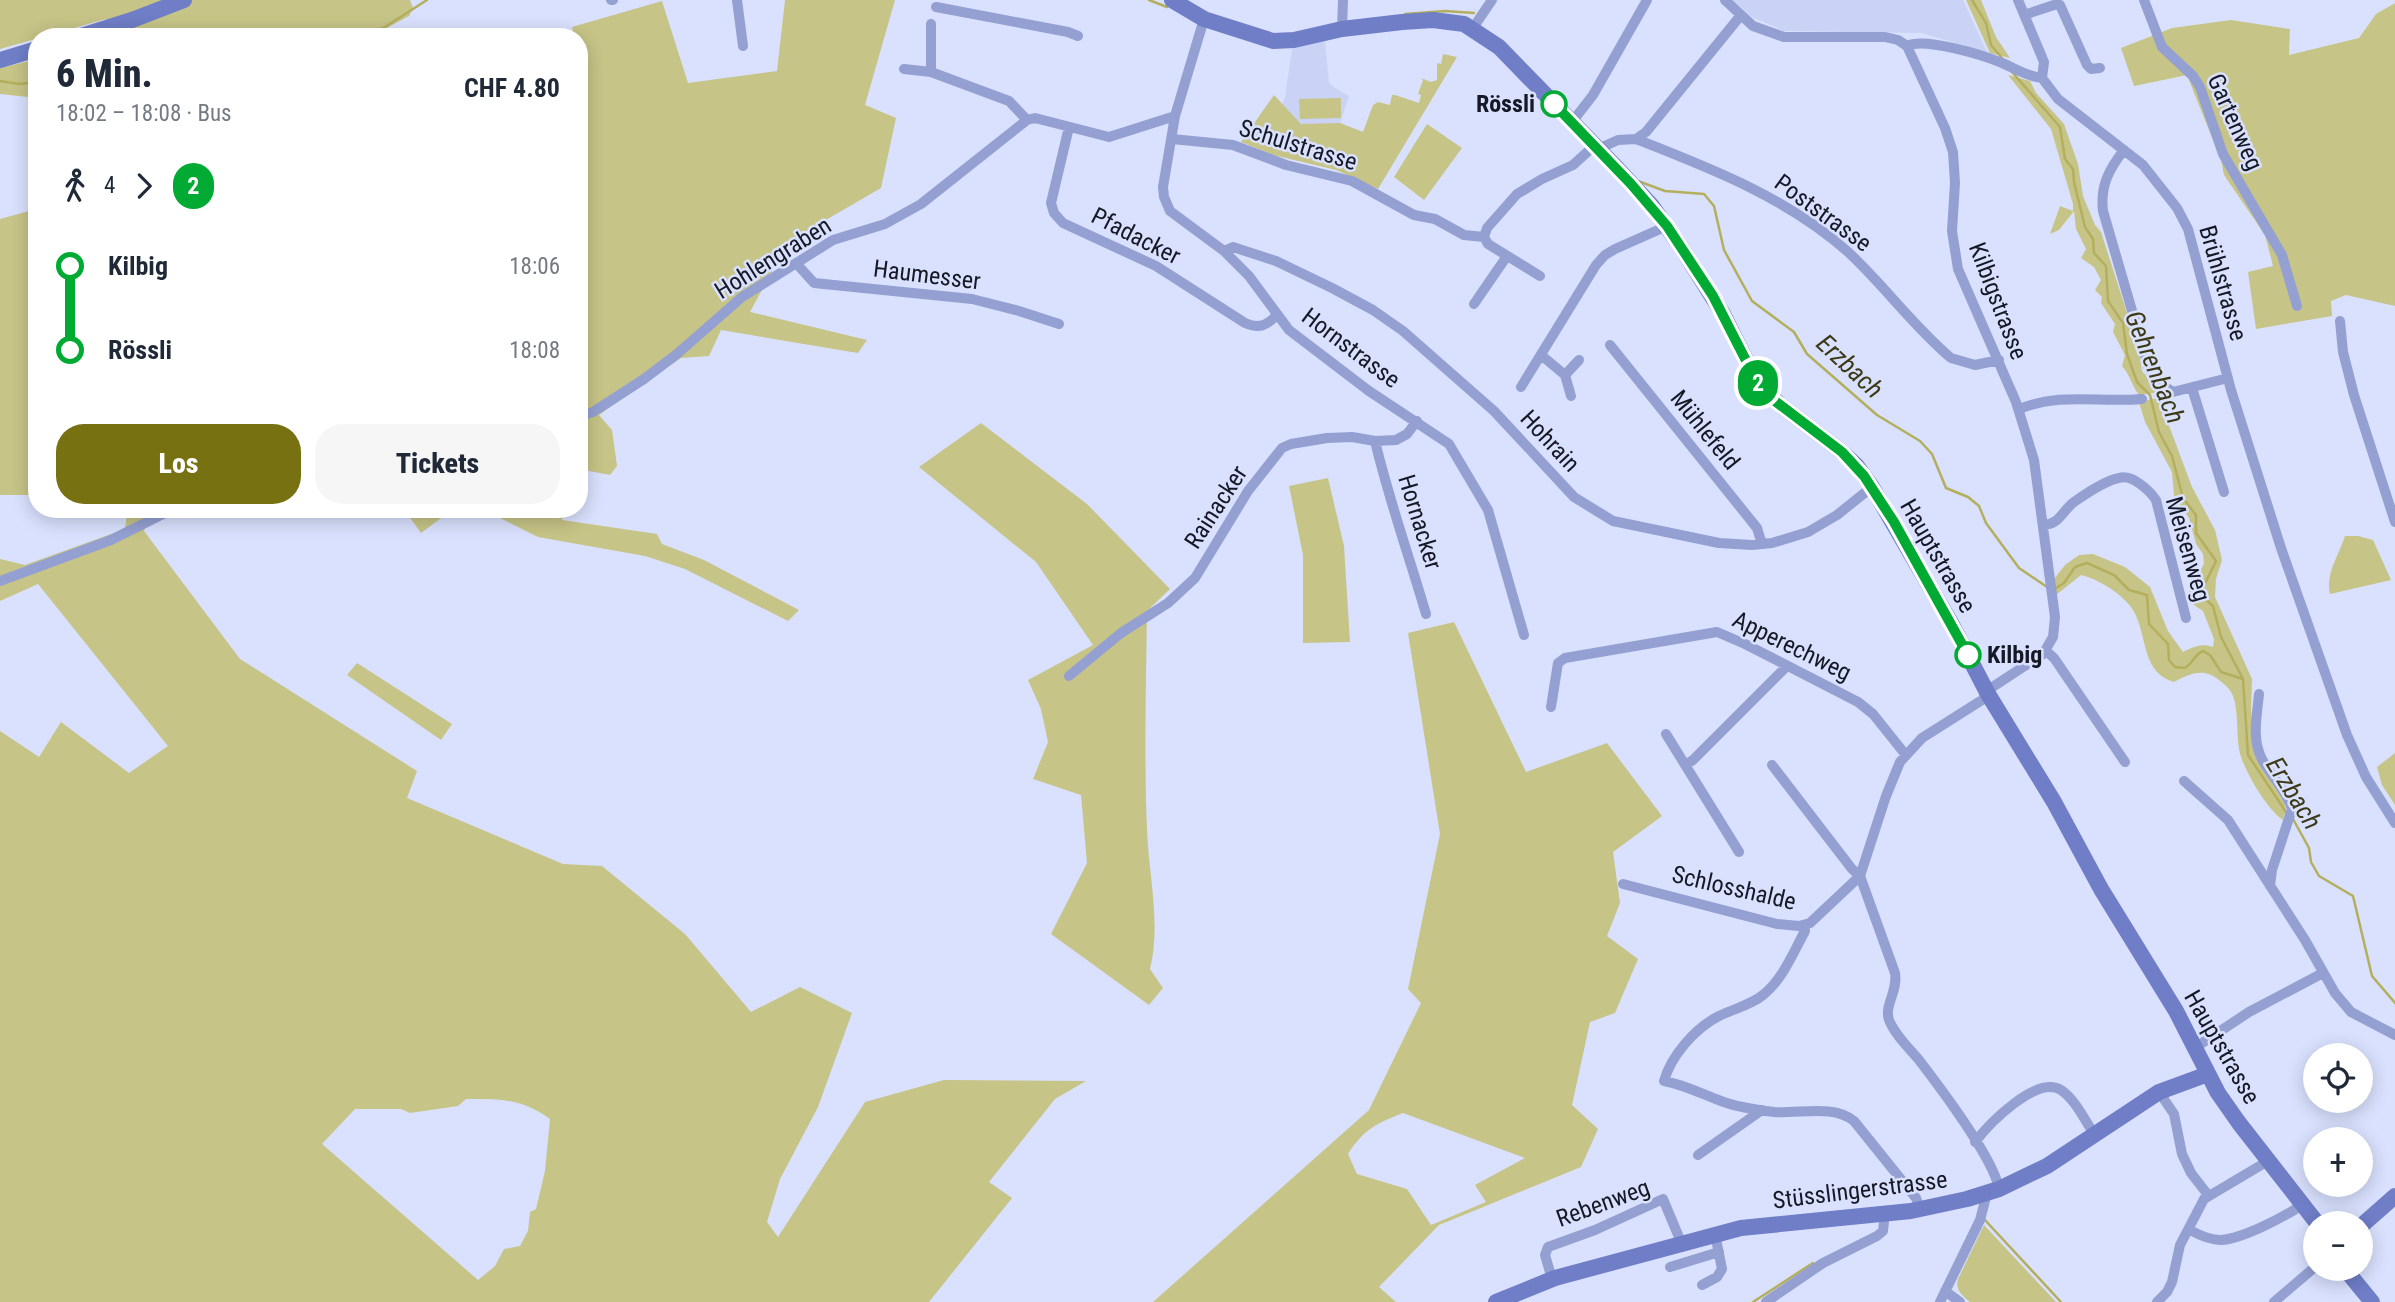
<!DOCTYPE html>
<html lang="de">
<head>
<meta charset="utf-8">
<style>
  :root { --surface:#fff; --page:#f6f6f7; --text:#1f2937; --muted:#747a83; --accent:#777112 }
  body { margin:0; font-family:"Roboto Condensed",sans-serif; background:var(--page); color:var(--text); height:100vh; display:flex; flex-direction:column; font-size:26px; white-space:nowrap }
  * { box-sizing:border-box; margin:0 }
  p { font-size:23px; color:var(--muted) }
  .icon { flex:none; width:38px; height:38px; fill:none; stroke:currentColor; stroke-width:2; stroke-linecap:round; stroke-linejoin:round }
  .map { position:relative; flex:1; overflow:hidden }
  .sheet { position:absolute; left:28px; top:28px; width:560px; height:490px; display:flex; flex-direction:column; background:var(--surface); border-radius:28px; box-shadow:0 4px 18px #0003 }
  .sheet>* { flex:none }
  .badge { padding:0 14px; border-radius:23px; font-size:24px; line-height:46px }
  .controls { position:absolute; left:2303px; top:1043px; display:grid; gap:14px }
  .controls a { display:grid; place-items:center; width:70px; height:70px; border-radius:50%; background:var(--surface); box-shadow:0 4px 18px #0003; font-size:35px }
  .map>.badge { position:absolute; translate:-50% -50%; box-shadow:0 0 0 4px #fff }
  .legs { display:flex; align-items:center; gap:10px; height:77px; padding:0 28px; font-size:23px }
  .legs p { margin-inline-start:auto }
  .summary { display:flex; align-items:center; justify-content:space-between; height:119px; padding:0 28px }
  h1 { font-size:38px; font-weight:800; line-height:52px }
  .button { display:flex; gap:14px; margin-top:auto; padding:14px 28px }
  .button a { flex:1; height:80px; border-radius:28px; background:var(--accent); color:#fff; font-size:28px; font-weight:800; line-height:80px; text-align:center }
  .button a+a { background:var(--page); color:var(--text) }
  ul { padding:0 28px; list-style:none }
  li { display:flex; align-items:center; gap:24px; height:84px; font-size:26px }
  li i { display:grid; place-items:center; width:10px; height:100%; margin:0 9px; background:currentColor }
  li i::after { content:''; width:18px; height:18px; margin:-9px; border:5px solid; border-radius:50%; background:var(--surface) }
  li p { margin-inline-start:auto }
  li:first-child i { background:linear-gradient(#0000 50%,currentColor 0) }
  li:last-child i { background:linear-gradient(currentColor 50%,#0000 0) }
  .map>svg:first-child { display:block }
  .built { fill:#cad3f5 }
  .green { fill:#c7c487; fill-rule:evenodd }
  .lines { fill:none; stroke-linecap:round; stroke-linejoin:round }
  .stream { stroke:#b4af5d; stroke-width:2.5 }
  .street { stroke:#94a0d2; stroke-width:10 }
  .secondary { stroke:#6f7ec7; stroke-width:16 }
  .line-1-casing { stroke:#fff; stroke-width:16 }
  .line-1 { stroke:#0a3; stroke-width:10 }
  .stop-1-dot { fill:#fff; stroke:#0a3; stroke-width:3.5 }
  .labels { text-anchor:middle; dominant-baseline:central; stroke-width:5; stroke-linejoin:round; paint-order:stroke }
  .stop-label { font-size:24px; font-weight:bold; fill:#151825; stroke:#d9e1fe; text-anchor:end }
  .street-label { font-size:24px; fill:#151825; stroke:#d9e1fe }
  .water-label { font-size:26px; font-style:italic; fill:#3c3a16; stroke:#d9e1fe }
</style>
</head>
<body>
<div class="map">
<svg width="2395" height="1302" viewBox="0 0 2395 1302">
  <rect width="100%" height="100%" fill="#d9e1fe"/>
  <path class="built" d="M1733,0H1963L1987,52L1921,33L1784,31L1752,17Z
    M1321,40L1325,42L1329,82L1335,88L1349,96L1325,167L1263,150L1285,97L1292,49Z"/>
  <path class="green" d="M0,0H410L413,8L409,16L370,37H94L106,19L0,49Z
    M785,0H895L865,105L896,118L881,188L788,242L750,312L867,340L858,353L721,330L709,356L681,358L599,415L612,430L617,466L610,475L579,469V83L585,81L579,58V37H574L572,27L662,1L688,83L777,71Z
    M1966,0H1981L1996,37L2010,58L1990,53Z
    M2395,3V306L2346,295L2331,301L2332,316L2256,329L2248,272L2273,266L2265,235L2224,175L2221,160L2187,75L2134,86L2121,48L2172,28L2231,20L2290,29L2289,55L2359,38L2376,14Z
    M1443,54L1457,57L1378,189L1336,170L1273,155L1241,142L1274,95L1301,124L1340,123L1363,132L1373,105L1378,102L1390,105L1392,95H1395L1419,103L1421,95L1418,94L1423,80L1421,78L1431,82L1437,80V63L1441,64Z
    M37,59V98L0,94V68Z
    M2008,75L2030,81L2036,93L2064,124L2078,164L2083,196L2095,225L2101,232L2139,350L2142,371L2160,392L2139,395C2132,386 2130,375 2122,366L2125,355L2113,332L2115,324L2101,303L2102,297L2095,290L2101,280L2094,267L2081,258L2086,249L2076,229L2074,211L2059,230L2050,234L2060,206L2073,211V204L2051,129Z
    M1341,98V118L1300,119L1299,99Z
    M1427,124L1462,148L1424,200L1394,177Z
    M29,211H37V495H0V219Z
    M2162,397L2165,415L2192,487L2215,530L2222,560L2216,579L2215,597L2252,679L2251,710L2254,747L2283,796L2286,810L2283,820C2266,808 2248,776 2241,757C2235,738 2240,707 2231,692C2228,687 2223,683 2219,680C2204,667 2189,674 2174,682C2144,673 2147,643 2137,618C2130,598 2101,580 2081,575L2056,595L2054,579L2065,565L2079,555L2093,554L2125,567L2150,587L2168,631L2183,652C2194,647 2201,643 2213,647L2214,639L2203,611L2194,605L2189,597L2190,587L2204,564L2203,554L2196,544L2189,518L2174,496L2172,472L2145,422L2139,402Z
    M981,423L1087,504L1170,589L1147,611C1146,684 1144,758 1147,831C1149,876 1161,925 1150,969L1163,988L1149,1005L1051,934L1087,863L1081,795L1033,779L1048,742L1041,709L1028,680L1093,645L1036,562L919,467Z
    M1328,478L1344,546L1350,642L1303,643V555L1289,486Z
    M114,509H153L144,531L240,659L417,771L407,798L563,864L602,866L685,934L751,1012L800,987L852,1013L818,1107L780,1179L767,1222L778,1237L865,1102L944,1080L1086,1081L1055,1099L989,1182L1012,1198L929,1302H0V731L39,757L61,722L129,773L168,746L38,584L0,601V559L25,565L125,529L127,513ZM466,1099C500,1099 520,1098 550,1119L545,1171L536,1209L530,1212L528,1231L520,1246L504,1249L495,1266L478,1280L322,1144L355,1109H401L410,1113L458,1106Z
    M404,509H439L444,516L421,533Z
    M489,509H565L562,520L657,534L662,544L704,560L799,610L788,621L685,569L645,556L538,537L496,516Z
    M2345,536H2358L2373,540L2391,580L2330,594C2325,574 2339,555 2345,536Z
    M1454,622L1526,772L1607,743L1662,816L1613,852L1620,903L1607,936L1638,959L1615,1013L1590,1022L1572,1105L1598,1129L1581,1167L1439,1225L1379,1287L1396,1302H1153L1369,1110L1421,1003L1408,989L1440,834L1408,633ZM1403,1113L1525,1158L1475,1185L1486,1202L1431,1225L1407,1189L1357,1174L1348,1154C1363,1130 1377,1123 1403,1113Z
    M357,663L452,724L441,740L347,675Z
    M2395,753V805L2382,785L2377,767Z
    M1984,1225L2056,1302H1970C1962,1295 1955,1290 1958,1279Z"/>
  <g class="lines">
    <path class="stream" d="M1149,0L1167,7
      M1972,0L1986,23L1991,45L2002,58
      M1405,14L1445,11L1474,13
      M362,37L385,27L427,0
      M2012,72L2060,127L2065,159L2073,169L2074,182L2085,227L2093,239L2094,253L2106,266L2108,301L2123,323L2127,354L2137,382L2150,395L2159,432L2172,456L2183,498L2196,515V533L2216,561L2200,594L2213,606L2221,637L2243,679
      M0,81L19,84L37,82
      M1638,181L1665,191L1704,194L1714,206L1724,250L1752,301L1794,332L1807,354L1877,415L1920,441L1932,454L1946,488L1968,497L1979,506L1986,523L2019,568L2047,587
      M2056,588L2064,583L2075,567L2087,563L2114,575L2129,590L2147,595L2149,624L2168,644L2169,660L2175,667L2185,668C2193,663 2195,654 2203,651L2210,655L2221,672L2243,679L2248,755L2286,812
      M2293,819L2309,848L2311,862L2319,876L2353,896L2372,976L2395,1003
      M1984,1219L2061,1302
      M1753,1302L1813,1263"/>
    <path class="street" d="M611,0H613
      M737,0L743,46
      M1725,0L1753,26L1784,37H1885L1898,40L1907,46C1924,37 1983,55 2002,63C2015,68 2028,77 2042,78L2058,99L2143,165L2177,208L2188,229L2231,390L2281,548L2347,735L2366,777L2395,823
      M2018,0L2044,62L2042,78
      M2144,0L2162,47L2193,76L2200,87L2223,154L2282,255L2297,306
      M936,7L1068,32L1078,36
      M2024,15L2054,5H2060L2087,65L2091,69L2100,68
      M1204,19L1175,116L1163,187L1164,197L1170,211L1224,251L1249,276L1289,330L1369,391L1449,444L1488,510L1524,635
      M1473,28L1492,0
      M1342,29L1343,0
      M1907,46L1945,128L1953,152L1955,183L1952,231L1958,269L2016,402L2034,460L2055,617L2053,637L2043,654L1991,688L1982,700L1922,738L1900,762L1886,796L1860,876L1895,973C1898,992 1884,1005 1889,1020C1895,1035 1909,1048 1919,1060C1939,1086 1994,1159 1999,1189
      M904,69L931,72L1009,101L1027,120
      M931,72V24
      M1572,122L1593,95L1647,0
      M1069,127L1051,203L1054,213L1063,223L1156,266L1245,323C1259,329 1266,326 1277,315
      M1172,139L1233,145L1286,165L1352,181L1414,215L1435,219L1464,235L1484,237
      M1636,139C1710,168 1786,197 1847,251C1884,285 1913,326 1951,358L1975,365L1999,360
      M1598,149L1618,140L1636,139L1646,132L1741,15
      M2124,150C2109,169 2100,186 2103,211L2149,369L2156,381L2173,392L2228,378
      M1224,251L1233,247L1276,261L1332,288L1373,310L1403,331L1494,411L1574,497L1613,521L1719,543L1752,545L1772,543L1808,532L1837,515L1872,487
      M796,263L814,283L972,299L1019,311L1059,324
      M1540,276L1488,244L1484,237L1487,228L1517,194L1542,179L1573,165L1595,145
      M1474,304L1507,256
      M2340,321L2343,352L2354,395L2395,522
      M1610,345L1757,528L1762,544
      M1541,355L1565,375L1571,396
      M1565,375L1579,360
      M1521,387L1596,265L1605,255L1615,249L1667,226
      M2192,388L2224,492
      M2019,409C2062,392 2098,403 2142,399
      M579,416L593,412L644,379L677,354L742,297L782,272L833,240L885,224L921,204L1027,120L1035,118L1109,137L1175,116
      M1375,441C1389,500 1409,556 1426,614
      M2044,525C2061,523 2062,511 2074,502C2084,495 2107,480 2119,478C2132,474 2149,490 2156,500L2186,618
      M0,581L111,540L173,509
      M2046,651L2054,658L2125,762
      M1069,676L1121,633L1168,603L1195,578L1248,491L1282,448L1291,444L1327,438L1352,437L1375,441L1396,440L1407,434L1417,421
      M2259,694C2257,716 2251,740 2263,761C2272,777 2286,790 2292,809L2272,870L2270,886
      M1551,707L1558,663L1565,658L1717,632L1745,644L1858,702L1873,714L1905,754
      M1666,734L1739,852
      M1685,765L1693,760L1787,666
      M2184,781L2228,820L2305,940L2335,993L2351,1012L2395,1035
      M1623,884L1777,924L1799,926L1810,923L1860,876L1852,869L1772,765
      M1805,925V931C1793,953 1783,979 1763,995C1751,1005 1733,1009 1719,1016C1695,1028 1671,1056 1664,1081C1685,1085 1702,1094 1721,1101C1737,1107 1757,1110 1774,1112C1799,1114 1834,1104 1854,1121L1916,1198L1920,1210
      M2196,1047L2249,1012L2323,973
      M2159,1092L2174,1114L2182,1154L2191,1173L2208,1195
      M1975,1142C1989,1124 2036,1075 2061,1090C2075,1099 2085,1121 2095,1135
      M1698,1155L1762,1110
      M2190,1230C2199,1235 2209,1240 2221,1240C2242,1239 2284,1217 2302,1205
      M1670,1267L1719,1252
      M1552,1279L1545,1255L1548,1247L1595,1230L1663,1199L1681,1242
      M1702,1285L1717,1277L1722,1269L1715,1234
      M1945,1291L1960,1302
      M1766,1302L1823,1263L1877,1236L1883,1231L1885,1212
      M1940,1302L1980,1220L1987,1193
      M2157,1302L2167,1292L2172,1282L2180,1245L2204,1199L2268,1161
      M2274,1302L2315,1267"/>
    <path class="secondary" d="M1172,0L1204,19L1273,41L1294,40L1342,29L1402,22L1433,20L1464,24L1499,47L1613,164L1652,206L1681,247L1723,314L1757,382L1779,404L1842,452L1856,465L1872,487L1951,623L1988,694L2054,802L2101,889L2176,1011L2218,1093L2239,1123L2317,1223
      M78,37L132,20L184,0
      M0,60L37,49
      M2361,1226L2395,1196
      M2345,1269L2372,1302
      M1496,1302L1555,1278L1741,1228L1911,1211L1967,1199L1999,1189L2047,1166L2159,1092L2208,1074"/>
  </g>
  <g class="lines">
    <defs>
      <path id="line-1" d="M1554,104L1631,184L1667,226L1713,296L1757,382L1771,398L1842,452L1864,476L1894,522L1968,655"/>
    </defs>
    <use href="#line-1" class="line-1-casing"/>
    <use href="#line-1" class="line-1"/>
  </g>
  <g class="stop-1-dot">
    <circle cx="1554" cy="104" r="12"/>
    <circle cx="1968" cy="655" r="12"/>
  </g>
  <g class="labels">
    <g class="stop-label">
      <text x="1535" y="104">Rössli</text>
      <text x="1987" y="655" text-anchor="start">Kilbig</text>
    </g>
    <g class="street-label">
      <text transform="translate(2235 122) rotate(66)">Gartenweg</text>
      <text transform="translate(1298 145) rotate(17)">Schulstrasse</text>
      <text transform="translate(1823 213) rotate(36)">Poststrasse</text>
      <text transform="translate(1136 236) rotate(27)">Pfadacker</text>
      <text transform="translate(773 258) rotate(-32)">Hohlengraben</text>
      <text transform="translate(927 275) rotate(7)">Haumesser</text>
      <text transform="translate(2223 283) rotate(74)">Brühlstrasse</text>
      <text transform="translate(1998 301) rotate(69)">Kilbigstrasse</text>
      <text transform="translate(1351 348) rotate(37)">Hornstrasse</text>
      <text transform="translate(1705 430) rotate(51)">Mühlefeld</text>
      <text transform="translate(1550 441) rotate(47)">Hohrain</text>
      <text transform="translate(1216 507) rotate(-57)">Rainacker</text>
      <text transform="translate(1420 522) rotate(73)">Hornacker</text>
      <text transform="translate(2188 549) rotate(74)">Meisenweg</text>
      <text transform="translate(1938 556) rotate(60)">Hauptstrasse</text>
      <text transform="translate(1792 646) rotate(26)">Apperechweg</text>
      <text transform="translate(1734 888) rotate(13)">Schlosshalde</text>
      <text transform="translate(2222 1047) rotate(60)">Hauptstrasse</text>
      <text transform="translate(1860 1190) rotate(-7)">Stüsslingerstrasse</text>
      <text transform="translate(1603 1203) rotate(-20)">Rebenweg</text>
    </g>
    <g class="water-label">
      <text transform="translate(1850 366) rotate(43)">Erzbach</text>
      <text transform="translate(2155 367) rotate(68)">Gehrenbach</text>
      <text transform="translate(2294 793) rotate(58)">Erzbach</text>
    </g>
  </g>
</svg>
<div class="controls">
<a><svg class="icon" aria-label="locate" viewBox="0 0 24 24"><circle cx="12" cy="12" r="6"/><path d="M12 2v4M12 18v4M2 12h4M18 12h4"/></svg></a>
<a>+</a>
<a>−</a>
</div>
<b class="badge" style="left:1758px;top:383px;background:#0a3;color:#fff">2</b>
<section class="sheet">
<div class="summary"><div><h1>6 Min.</h1><p>18:02 – 18:08 · Bus</p></div><b>CHF 4.80</b></div>
<div class="legs"><svg class="icon" aria-label="walk" viewBox="0 0 24 24"><circle cx="13" cy="4" r="2"/><path d="M13 8l-2 6 4 7M11 14l-3 7M7 12l3-4h3l4 4"/></svg>4<svg class="icon" aria-label="forward" viewBox="0 0 24 24"><path d="M9 5l7 7-7 7"/></svg><b class="badge" style="background:#0a3;color:#fff">2</b></div>
<ul>
<li><i style="color:#0a3"></i><b>Kilbig</b><p>18:06</p></li>
<li><i style="color:#0a3"></i><b>Rössli</b><p>18:08</p></li>
</ul>
<div class="button"><a>Los</a><a>Tickets</a></div>
</section>
</div>
</body>
</html>
